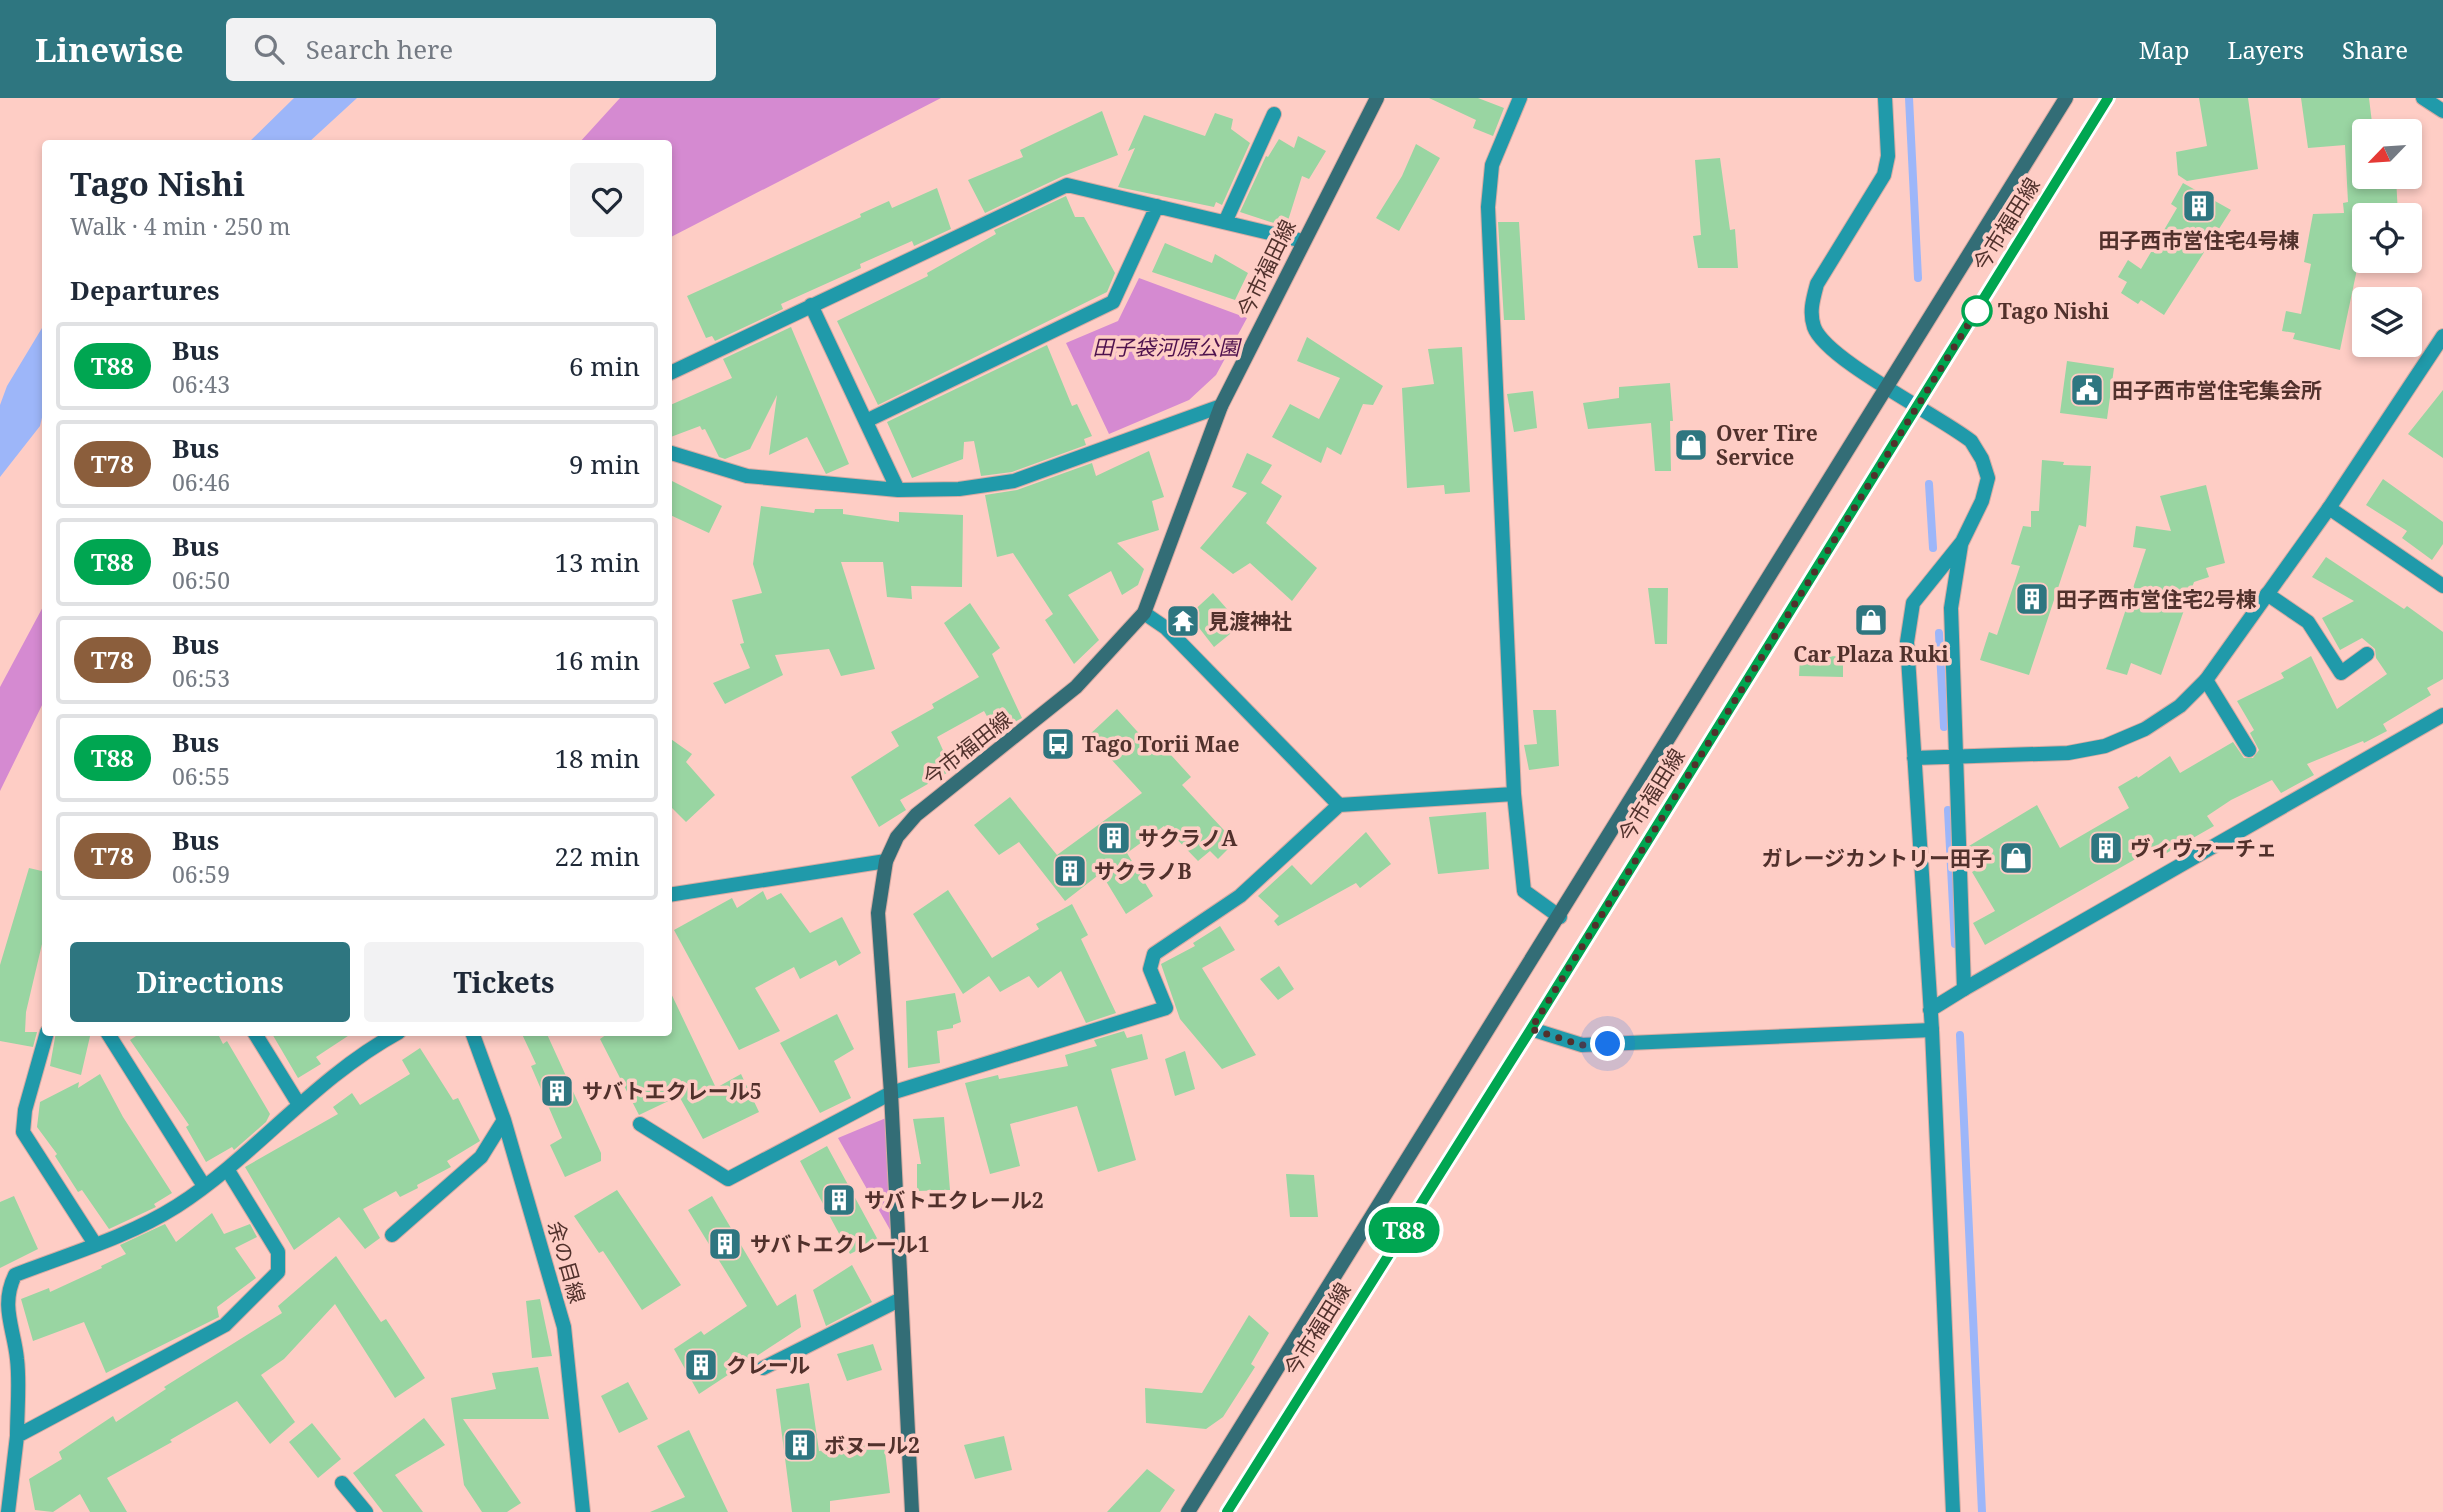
<!DOCTYPE html>
<html lang="en">
<head>
<meta charset="utf-8">
<style>
  :root { --surface:#fff; --page:#f2f2f3; --text:#1f2937; --muted:#747a83; --line:#e0e1e3; --accent:#2e7680 }
  body { margin:0; font-family:"Noto Serif","Noto Sans JP",serif; background:var(--page); color:var(--text); height:100vh; display:flex; flex-direction:column; font-size:26px; white-space:nowrap }
  * { box-sizing:border-box; margin:0 }
  p { font-size:23px; color:var(--muted) }
  .icon { flex:none; width:38px; height:38px; fill:none; stroke:currentColor; stroke-width:2; stroke-linecap:round; stroke-linejoin:round }
  .map { position:relative; flex:1; overflow:hidden }
  .panel { position:absolute; left:42px; top:42px; width:630px; height:896px; display:flex; flex-direction:column; background:var(--surface); border-radius:7px; box-shadow:0 4px 10px #0003 }
  .panel>* { flex:none }
  .badge { padding:0 14px; border-radius:23px; font-size:24px; line-height:46px }
  .needle { width:46px; rotate:245deg }
  .controls { position:absolute; left:2352px; top:21px; display:grid; gap:14px }
  .controls a { display:grid; place-items:center; width:70px; height:70px; border-radius:7px; background:var(--surface); box-shadow:0 4px 10px #0003; font-size:35px }
  .you { position:absolute; width:35px; height:35px; margin:-18px; border:5px solid #fff; border-radius:50%; background:#1a73e8; box-shadow:0 0 0 10px #1a73e833 }
  .map>.badge { position:absolute; translate:-50% -50%; box-shadow:0 0 0 4px #fff }
  h2 { padding:0 28px; font-size:26px; line-height:63px }
  .round { display:grid; place-items:center; flex:none; width:74px; height:74px; border-radius:7px; background:var(--page) }
  .head { display:flex; align-items:center; justify-content:space-between; height:119px; padding:0 28px }
  h1 { font-size:33px; font-weight:700; line-height:52px }
  .button { display:flex; gap:14px; margin-top:auto; padding:14px 28px }
  .button a { flex:1; height:80px; border-radius:7px; background:var(--accent); color:#fff; font-size:28px; font-weight:700; line-height:80px; text-align:center }
  .button a+a { background:var(--page); color:var(--text) }
  ul { padding:0; list-style:none }
  li { display:flex; align-items:center; gap:21px; height:88px; margin:0 14px 10px; padding:0 14px; border:4px solid var(--line); border-radius:7px }
  li div { flex:1 }
  li b { display:block; font-size:26px }
  li em { font-style:normal }
  li .badge { min-width:77px; font-weight:700; text-align:center }
  header { display:flex; align-items:center; gap:42px; box-sizing:border-box; height:98px; padding:0 35px; background:var(--accent); color:#fff }
  header strong { font-size:33px }
  nav { display:flex; gap:38px; margin-inline-start:auto; font-size:24px }
  .search { width:490px; height:63px; background:var(--page); display:flex; align-items:center; gap:18px; box-sizing:border-box; padding:0 24px; border-radius:7px; color:var(--muted); font-size:26px }
  .map>svg:first-child { display:block }
  .green { fill:#d58ad1 }
  .water { fill:#9db6f9 }
  .lines { fill:none; stroke-linecap:round; stroke-linejoin:round }
  .stream { stroke:#9db6f9; stroke-width:8 }
  .building { fill:#99d5a2 }
  .minor-casing { stroke:#d8aba3; stroke-width:16 }
  .tertiary-casing { stroke:#d8aba3; stroke-width:16 }
  .secondary-casing { stroke:#d8aba3; stroke-width:16 }
  .minor { stroke:#209aaa; stroke-width:14 }
  .tertiary { stroke:#209aaa; stroke-width:14 }
  .secondary { stroke:#336d76; stroke-width:14 }
  .line-casing { stroke:#fff; stroke-width:16 }
  .line { stroke:#00a651; stroke-width:10 }
  .walk { stroke:#51312c; stroke-width:7; stroke-dasharray:0 12.6 }
  .stop-dot { fill:#fff; stroke:#00a651; stroke-width:3.5 }
  .labels { text-anchor:middle; dominant-baseline:central; stroke-width:7; stroke-linejoin:round; paint-order:stroke }
  .street-label { font-size:21px; fill:#51312c; stroke:#fecdc5 }
  .poi-label { font-size:21px; font-weight:bold; fill:#51312c; stroke:#fecdc5; text-anchor:start }
  .stop-label { font-size:21px; font-weight:bold; fill:#51312c; stroke:#fecdc5; text-anchor:start }
  .park-label { font-size:21px; font-style:italic; fill:#4e114d; stroke:#fecdc5 }
</style>
</head>
<body>
<header>
<strong>Linewise</strong>
<div class="search"><svg class="icon" aria-label="search" viewBox="0 0 24 24"><circle cx="10" cy="10" r="6"/><path d="M15 15l6 6"/></svg>Search here</div>
<nav><a>Map</a><a>Layers</a><a>Share</a></nav>
</header>
<div class="map">
<svg width="2443" height="1414" viewBox="0 0 2443 1414">
  <rect width="100%" height="100%" fill="#fecdc5"/>
  <path class="green" d="M620,0H941L669,140L668,46L579,45Z
    M1139,180L1247,220L1216,277L1189,302L1109,336L1066,245L1118,223Z
    M45,505V601L0,693V589Z
    M886,1020L893,1137L838,1040Z"/>
  <path class="water" d="M294,0H357L308,45H248Z
    M45,225V307L40,328L0,379V307L7,288Z"/>
  <g class="lines">
    <path class="stream" d="M1909,0L1918,180
      M1929,386L1933,450
      M1939,535L1944,629
      M1948,712L1955,846
      M1960,937L1982,1414"/>
  </g>
  <path class="building" d="M1429,0H1478L1504,10L1493,38L1473,30L1476,22Z
    M2199,0H2248L2258,71L2187,83L2178,77L2176,54L2207,48Z
    M2301,0H2369L2373,33H2364V79H2396L2398,117H2364V138L2340,252L2293,241L2295,235L2282,233L2286,213L2301,216L2311,166L2304,164L2313,116L2344,115L2343,105L2348,104L2345,47L2308,50Z
    M1102,13L1118,57L1063,78L985,115L968,82L1023,59L1020,52Z
    M1215,15L1233,21L1231,31L1250,45L1222,107L1216,104L1214,109L1118,89L1135,50L1128,53L1144,17L1205,38Z
    M1298,38L1326,53L1309,81L1302,78L1286,129L1240,114L1266,58L1268,59L1279,41L1294,50Z
    M1416,46L1440,60L1399,133L1376,120L1402,78Z
    M1720,60L1730,132L1735,131L1738,170H1698L1693,138L1701,137L1695,62Z
    M2183,85L2231,112L2164,217L2141,202L2138,206L2121,195L2127,184L2118,179L2128,162L2141,171L2177,110L2171,106Z
    M937,90L951,131L914,148L912,143L860,166L861,170L781,206L783,211L715,243L712,238L706,240L687,198L861,119L860,116L889,103L892,110Z
    M1066,98L1075,119H1084L1115,175L1107,194L878,307L837,223L928,178L927,175L996,136L994,132Z
    M1498,124H1519L1525,222H1504Z
    M1165,145L1212,165L1215,156L1248,175L1235,202L1152,174Z
    M791,229L849,366L826,376L807,339L769,357L777,297L750,351L725,361L719,359L705,331L702,332L700,328L668,340V308L732,280L723,261Z
    M1307,239L1383,288L1373,307L1363,306L1341,357L1327,349L1321,365L1272,339L1290,306L1319,321L1340,280L1297,263Z
    M1047,247L1072,308L1077,306L1092,338L1084,341L1086,347L1012,374L981,378L974,343L964,344L963,361L912,380L887,324Z
    M1462,249L1470,394L1445,396L1444,387L1407,390L1402,290L1434,286L1428,251Z
    M2067,263L2114,270L2107,321L2060,315Z
    M1670,285L1673,323H1670L1671,373H1655L1651,325L1588,331L1583,305L1619,300V289Z
    M2443,292V360L2408,336Z
    M1533,293L1537,330L1514,334L1507,296Z
    M1149,353L1164,399L1152,403L1159,432L1117,445L1144,471L1138,487L1122,497L1111,473L1068,497L1099,542L1074,566L1045,522L1053,516L1013,455L997,459L985,397L1017,392L1092,365L1096,378Z
    M1247,355L1272,367L1261,385L1282,398L1266,425L1317,470L1292,503L1250,465L1233,476L1200,450L1247,395L1232,389Z
    M2042,362L2064,364L2063,367L2091,368L2086,429L2079,427L2029,577L1980,562L1989,534L1997,537L2020,468L2011,466L2023,428L2031,429V413H2039Z
    M668,381L722,408L709,435L668,416Z
    M2383,381L2443,424V446L2432,462L2402,440L2407,433L2366,407Z
    M2206,387L2225,465L2206,470L2209,479L2194,484L2161,577L2131,565L2127,577L2106,571L2146,451L2133,449L2136,428L2171,433L2160,398Z
    M761,408L814,415L815,411H843V416L899,424V414L963,417L962,489L911,488L912,501L887,499L883,464H841L875,571L841,578L829,551L775,557L783,577L725,606L713,585L750,570L740,546L744,545L732,502L762,495L753,466Z
    M2326,459L2404,511L2407,508L2443,534V581L2427,590L2431,597L2383,626L2387,633L2364,645L2363,643L2307,666L2314,677L2281,695L2272,682L2231,702L2207,718L2214,728L2158,760L2153,751L1985,847L1973,825L1995,813L1972,774L1981,769L1969,748L2037,707L2060,750L2129,710L2118,689L2137,678L2138,680L2170,658L2180,675L2233,644L2244,660H2253L2259,652L2250,635L2254,632L2237,603L2284,580L2281,575L2311,558L2337,611L2387,576L2376,560L2375,551L2362,540L2340,552L2322,520L2354,503L2312,479Z
    M1648,490H1668L1667,546H1655Z
    M1213,495L1241,527L1214,549L1189,517Z
    M970,505L1000,550L992,556L1022,620L996,634L984,613L937,639L952,672L900,702L906,712L879,729L851,679L899,648L891,634L934,610L932,606L979,579L944,525Z
    M1843,558V579L1799,578L1800,559Z
    M1117,611L1154,652L1161,646L1191,679L1182,687L1235,744L1218,761L1210,753L1198,763L1164,728L1127,755L1153,798L1126,816L1101,775L1065,803L1019,744L999,757L974,727L1010,699L1057,757L1142,695L1089,637Z
    M1533,612H1556L1559,668L1529,672L1524,647L1537,646Z
    M668,639L692,656L686,664L715,697L686,724L668,706Z
    M1486,714L1489,771L1438,776L1429,719Z
    M1366,734L1391,766L1360,790L1356,785L1278,828L1274,823L1279,818L1258,798L1292,767L1311,787Z
    M29,770L46,774V829L26,914L25,934H37L33,949L0,943V867Z
    M948,792L992,860L1039,831L1036,826L1072,806L1088,837L1081,841L1116,915L1086,925L1061,873L1038,890L1029,878L1000,894L989,878L963,896L913,816Z
    M763,793L767,802L781,795L810,835L842,819L861,855L839,868L836,862L800,881L794,869L755,890L780,933L739,952L674,832L732,800L737,810Z
    M1220,828L1235,852L1202,870L1256,957L1222,971L1180,921L1161,866L1195,848L1193,845Z
    M1279,868L1294,891L1278,902L1260,881Z
    M668,889L716,990L741,976L759,1014L703,1041L679,998L639,1017L600,941L610,934H668Z
    M955,895L961,924L953,927V930L937,933L940,965L908,970L906,903Z
    M837,916L854,951L834,963L851,1000L820,1015L780,945Z
    M1124,933L1127,940L1142,936L1148,961L1111,971L1136,1062L1098,1074L1077,1008L1010,1026L1020,1068L990,1076L965,985L998,977L999,981L1068,968L1065,957L1097,948L1094,942Z
    M56,934H91L81,977L50,968Z
    M142,934H217L223,946L227,943L270,1016L266,1024L234,1052L232,1049L206,1064L186,1029L189,1027L130,942Z
    M271,934H354L316,959L321,966L298,980Z
    M521,934H546L601,1055V1063L565,1079L550,1047L562,1040L531,968L536,966Z
    M420,950L453,1002L458,1000L480,1043L447,1063L451,1069L417,1087L418,1090L400,1099L396,1093L363,1111L380,1140L365,1151L339,1119L294,1152L245,1069L338,1016L333,1009L352,995L360,1007L410,976L402,962Z
    M1185,953L1195,991L1175,998L1165,961Z
    M100,976L123,1019L172,1095L154,1106L156,1109L109,1131L82,1092L78,1094L55,1058L57,1056L37,1029L40,1004L79,984L78,990Z
    M944,1019L950,1092L917,1093V1066H921L913,1021Z
    M827,1048L878,1142L850,1156L800,1063Z
    M1286,1076L1314,1077L1318,1119H1290Z
    M617,1092L681,1187L642,1212L603,1153L599,1155L574,1118Z
    M14,1098L38,1151L0,1170V1104Z
    M712,1098L777,1208L796,1196L801,1229L699,1296L674,1251L701,1233L704,1237L747,1208L688,1112Z
    M212,1115L224,1136L250,1126L257,1139L235,1150L256,1180L217,1209L219,1219L106,1275L84,1224L33,1243L21,1201L49,1190L50,1194L102,1170L101,1168L126,1156L120,1147L165,1126L176,1144Z
    M336,1158L381,1224L386,1221L425,1280L395,1300L335,1206L284,1261L261,1277L295,1324L270,1346L237,1303L170,1342L172,1344L107,1380L127,1414H90L80,1396L53,1414L35,1412L29,1381L62,1361L59,1354L113,1318L116,1324L166,1291L164,1289L282,1215L278,1208Z
    M852,1167L872,1204L826,1228L813,1192Z
    M540,1201L552,1258L532,1260L526,1203Z
    M1249,1217L1269,1235L1251,1266L1255,1269L1223,1319L1206,1331L1146,1325L1145,1290L1202,1295Z
    M873,1246L882,1272L847,1283L837,1256Z
    M538,1269L549,1321H463L521,1405L507,1414H482L464,1387L451,1300L496,1291L492,1275Z
    M628,1284L648,1321L619,1335L601,1298Z
    M809,1285L819,1353L884,1345L890,1395L830,1403V1414H792L776,1291Z
    M424,1320L445,1347L395,1377L423,1414H383L353,1375Z
    M312,1325L341,1361L318,1380L289,1344Z
    M689,1332L728,1414H650L685,1399L657,1348Z
    M1004,1338L1012,1372L975,1381L964,1347Z
    M1147,1371L1175,1392L1160,1414H1107Z"/>
  <g class="lines">
    <defs>
      <path id="minor" d="M1520,0L1492,67L1488,109L1514,696L1524,793L1560,819
        M2423,0L2443,13
        M1226,122L1274,16
        M811,207L898,392
        M668,276L1067,87L1303,143
        M866,323L1113,204L1157,108
        M668,354L747,378L898,392L959,391L1014,383L1221,308
        M2329,410L2443,488
        M2267,496L2308,524L2341,575L2367,556
        M2206,582L2249,652
        M1339,707L1514,696
        M668,797L886,763
        M1964,891L2443,617
        M1531,931L1582,947L1932,932
        M47,934L25,1012L23,1034L95,1146
        M107,934L204,1088
        M254,934L298,1005
        M472,934L504,1022L564,1229L583,1414
        M640,1026L728,1081L891,995L1166,910L1150,871L1154,856L1240,798L1339,707L1166,530L1144,515
        M392,1137L481,1059L504,1022
        M763,1270L901,1201
        M17,1338C17,1313 20,1286 17,1261C14,1230 0,1208 15,1177C69,1156 128,1139 177,1108C256,1057 313,981 399,934
        M342,1385L366,1414
        M8,1414L17,1338L225,1227L278,1174V1154L227,1071"/>
      <path id="tertiary" d="M1885,0L1888,58L1884,77L1817,186C1813,201 1809,214 1814,229C1826,262 1938,317 1971,343L1982,361L1988,380L1982,403L1962,444L1913,505L1907,544L1932,932L1953,1414
        M1914,660L2068,655L2105,648L2145,631L2180,608L2206,582L2329,410L2443,238
        M1930,912L1964,891L1951,510L1961,447"/>
      <path id="secondary" d="M912,1414L891,995L878,815L886,763L897,739L916,717L1076,589L1144,515L1221,308L1377,0
        M1188,1414L2066,0
        M1227,1414L1531,931L2108,0"/>
    </defs>
    <use href="#minor" class="minor-casing"/>
    <use href="#tertiary" class="tertiary-casing"/>
    <use href="#secondary" class="secondary-casing"/>
    <use href="#minor" class="minor"/>
    <use href="#tertiary" class="tertiary"/>
    <use href="#secondary" class="secondary"/>
  </g>
  <g class="lines">
    <defs>
      <path id="line" d="M1227,1414L1531,931L2108,0"/>
    </defs>
    <use href="#line" class="line-casing"/>
    <use href="#line" class="line"/>
    <path class="walk" d="M1608,946L1581,947L1531,931L1979,209L1977,213"/>
  </g>
  <defs>
    <symbol id="building-square" viewBox="-11 -11 22 22"><rect x="-9" y="-9" width="18" height="18" rx="4" fill="#2e7680" stroke="#fecdc5"/><path d="M-4-6H4V6H1V3H-1V6H-4ZM-2.5-4.3h1.7v1.8h-1.7ZM.8-4.3h1.7v1.8H.8ZM-2.5-1h1.7V.8h-1.7ZM.8-1h1.7V.8H.8Z" fill="#fff"/></symbol>
    <symbol id="civic-square" viewBox="-11 -11 22 22"><rect x="-9" y="-9" width="18" height="18" rx="4" fill="#2e7680" stroke="#fecdc5"/><path d="M-.6-6.5H3V-4.5H.6V-3L4-1V1h2V6H-6V1h2V-1L-.6-3ZM-1.2 2.5V6h2.4V2.5Z" fill="#fff"/></symbol>
    <symbol id="shop-square" viewBox="-11 -11 22 22"><rect x="-9" y="-9" width="18" height="18" rx="4" fill="#2e7680" stroke="#fecdc5"/><path d="M-5-2.5h2.3a2.7 3.5 0 0 1 5.4 0H5L5.5 6h-11ZM-1.5-2.5h3a1.5 2.3 0 0 0-3 0Z" fill="#fff"/></symbol>
    <symbol id="temple-square" viewBox="-11 -11 22 22"><rect x="-9" y="-9" width="18" height="18" rx="4" fill="#2e7680" stroke="#fecdc5"/><path d="M0-6L5-2H3V0L6.5 2.5H4V6H1.5V3h-3V6H-4V2.5H-6.5L-3 0V-2H-5Z" fill="#fff"/></symbol>
    <symbol id="bus-square" viewBox="-11 -11 22 22"><rect x="-9" y="-9" width="18" height="18" rx="4" fill="#2e7680" stroke="#fecdc5"/><path d="M-5-6H5V4H4V6H2V4H-2V6H-4V4H-5ZM-3.5-4V0h7V-4ZM-3.5 1.2v1.5H-2V1.2ZM2 1.2v1.5H3.5V1.2Z" fill="#fff"/></symbol>
  </defs>
  <g fill-rule="evenodd">
    <use href="#building-square" x="2180" y="89" width="38" height="38"/>
    <use href="#civic-square" x="2068" y="273" width="38" height="38"/>
    <use href="#shop-square" x="1672" y="328" width="38" height="38"/>
    <use href="#building-square" x="2013" y="482" width="38" height="38"/>
    <use href="#shop-square" x="1852" y="503" width="38" height="38"/>
    <use href="#temple-square" x="1164" y="504" width="38" height="38"/>
    <use href="#bus-square" x="1039" y="627" width="38" height="38"/>
    <use href="#building-square" x="1095" y="721" width="38" height="38"/>
    <use href="#building-square" x="2087" y="731" width="38" height="38"/>
    <use href="#shop-square" x="1997" y="741" width="38" height="38"/>
    <use href="#building-square" x="1051" y="754" width="38" height="38"/>
    <use href="#building-square" x="538" y="974" width="38" height="38"/>
    <use href="#building-square" x="820" y="1083" width="38" height="38"/>
    <use href="#building-square" x="706" y="1127" width="38" height="38"/>
    <use href="#building-square" x="682" y="1248" width="38" height="38"/>
    <use href="#building-square" x="781" y="1328" width="38" height="38"/>
  </g>
  <circle class="stop-dot" cx="1977" cy="213" r="14"/>
  <g class="labels">
    <g class="street-label">
      <text transform="translate(2006 126) rotate(-58)">今市福田線</text>
      <text transform="translate(1266 170) rotate(-64)">今市福田線</text>
      <text transform="translate(967 650) rotate(-38)">今市福田線</text>
      <text transform="translate(1651 697) rotate(-58)">今市福田線</text>
      <text transform="translate(567 1164) rotate(74)">余の目線</text>
      <text transform="translate(1317 1231) rotate(-58)">今市福田線</text>
    </g>
    <g class="poi-label">
      <text x="2199" y="142" text-anchor="middle">田子西市営住宅4号棟</text>
      <text x="2112" y="292">田子西市営住宅集会所</text>
      <text x="1716" y="335">Over Tire<tspan x="1716" dy="24">Service</tspan></text>
      <text x="2056" y="501">田子西市営住宅2号棟</text>
      <text x="1208" y="523">見渡神社</text>
      <text x="1871" y="556" text-anchor="middle">Car Plaza Ruki</text>
      <text x="1082" y="646">Tago Torii Mae</text>
      <text x="1138" y="740">サクラノA</text>
      <text x="2130" y="750">ヴィヴァーチェ</text>
      <text x="1992" y="760" text-anchor="end">ガレージカントリー田子</text>
      <text x="1094" y="773">サクラノB</text>
      <text x="582" y="993">サバトエクレール5</text>
      <text x="864" y="1102">サバトエクレール2</text>
      <text x="750" y="1146">サバトエクレール1</text>
      <text x="726" y="1267">クレール</text>
      <text x="824" y="1347">ボヌール2</text>
    </g>
    <g class="stop-label">
      <text x="1998" y="213">Tago Nishi</text>
    </g>
    <g class="park-label">
      <text x="1166" y="249">田子袋河原公園</text>
    </g>
  </g>
</svg>
<div class="controls">
<a><svg class="needle" viewBox="-14 -14 28 28"><path d="M0-13l5 13h-10z" fill="#e53935"/><path d="M0 13l5-13h-10z" fill="#747a83"/></svg></a>
<a><svg class="icon" aria-label="locate" viewBox="0 0 24 24"><circle cx="12" cy="12" r="6"/><path d="M12 2v4M12 18v4M2 12h4M18 12h4"/></svg></a>
<a><svg class="icon" aria-label="layers" viewBox="0 0 24 24"><path d="M12 4l9 5-9 5-9-5zM3 14l9 5 9-5"/></svg></a>
</div>
<div class="you" style="left:1608px;top:946px"></div>
<b class="badge" style="left:1404px;top:1132px;background:#00a651;color:#fff">T88</b>
<section class="panel">
<div class="head"><div><h1>Tago Nishi</h1><p>Walk · 4 min · 250 m</p></div><a class="round"><svg class="icon" aria-label="heart" viewBox="0 0 24 24"><path d="M12 20l-8-8c-3-5 5-10 8-4 3-6 11-1 8 4z"/></svg></a></div>
<h2>Departures</h2>
<ul>
<li><span class="badge" style="background:#00a651;color:#fff">T88</span><div><b>Bus</b><p>06:43</p></div><em>6 min</em></li>
<li><span class="badge" style="background:#8b5e3c;color:#fff">T78</span><div><b>Bus</b><p>06:46</p></div><em>9 min</em></li>
<li><span class="badge" style="background:#00a651;color:#fff">T88</span><div><b>Bus</b><p>06:50</p></div><em>13 min</em></li>
<li><span class="badge" style="background:#8b5e3c;color:#fff">T78</span><div><b>Bus</b><p>06:53</p></div><em>16 min</em></li>
<li><span class="badge" style="background:#00a651;color:#fff">T88</span><div><b>Bus</b><p>06:55</p></div><em>18 min</em></li>
<li><span class="badge" style="background:#8b5e3c;color:#fff">T78</span><div><b>Bus</b><p>06:59</p></div><em>22 min</em></li>
</ul>
<div class="button"><a>Directions</a><a>Tickets</a></div>
</section>
</div>
</body>
</html>
